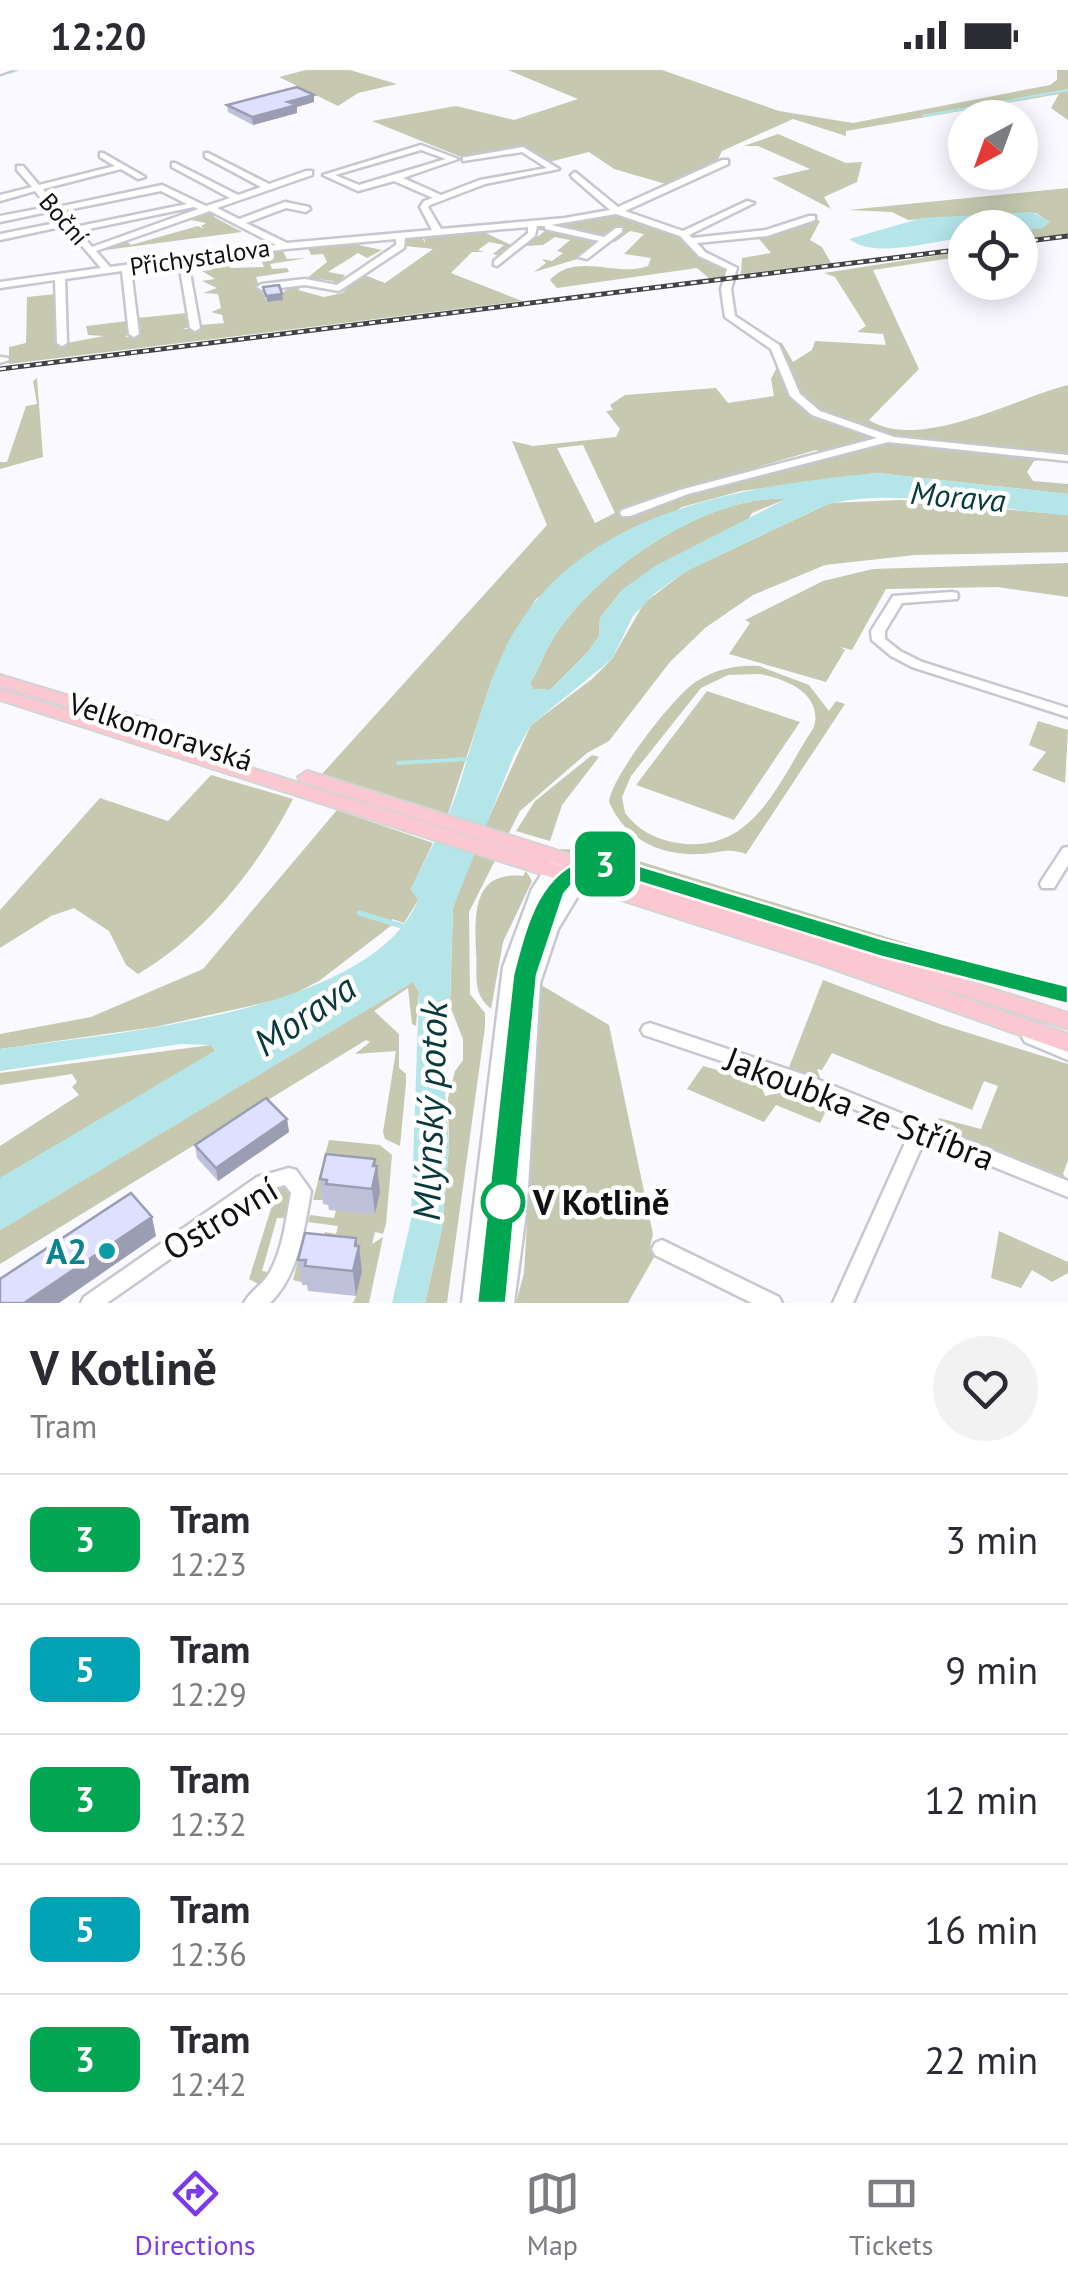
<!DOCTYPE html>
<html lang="en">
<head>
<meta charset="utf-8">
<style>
  :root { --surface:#fff; --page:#f2f2f3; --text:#2b2b33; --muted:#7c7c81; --line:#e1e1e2; --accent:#7c3aed }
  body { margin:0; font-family:"PT Sans",sans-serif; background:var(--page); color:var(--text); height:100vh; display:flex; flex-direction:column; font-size:38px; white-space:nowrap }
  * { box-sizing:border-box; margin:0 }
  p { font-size:32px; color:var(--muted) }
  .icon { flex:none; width:55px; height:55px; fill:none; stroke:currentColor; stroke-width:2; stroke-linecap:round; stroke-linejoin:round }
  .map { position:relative; height:1233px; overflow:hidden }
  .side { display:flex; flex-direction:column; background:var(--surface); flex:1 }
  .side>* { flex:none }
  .badge { padding:0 20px; border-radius:15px; font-size:35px; line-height:65px }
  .needle { width:65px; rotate:221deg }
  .fabs { position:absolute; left:948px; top:30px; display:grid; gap:20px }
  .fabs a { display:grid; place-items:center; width:90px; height:90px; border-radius:50%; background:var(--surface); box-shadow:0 5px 25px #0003; font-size:50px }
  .map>.badge { position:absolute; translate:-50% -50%; box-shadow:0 0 0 5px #fff }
  .round { display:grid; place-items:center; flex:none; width:105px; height:105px; border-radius:52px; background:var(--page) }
  .head { display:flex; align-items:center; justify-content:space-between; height:170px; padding:0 30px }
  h1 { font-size:48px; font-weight:700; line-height:75px }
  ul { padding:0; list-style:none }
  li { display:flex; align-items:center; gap:30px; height:130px; padding:0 30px; border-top:2px solid var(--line) }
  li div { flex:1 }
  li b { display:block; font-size:38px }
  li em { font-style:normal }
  li .badge { min-width:110px; font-weight:700; text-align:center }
  .status { display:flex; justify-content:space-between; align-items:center; height:70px; padding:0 50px; background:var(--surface); direction:ltr }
  .status svg { height:28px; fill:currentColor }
  .dock { display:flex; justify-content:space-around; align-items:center; height:140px; border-top:2px solid var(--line); background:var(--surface); font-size:28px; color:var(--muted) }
  .dock a { display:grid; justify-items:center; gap:5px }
  .dock .current { color:var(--accent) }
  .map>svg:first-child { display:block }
  .green { fill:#c6c9b0; fill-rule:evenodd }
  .water { fill:#b3e5e9; fill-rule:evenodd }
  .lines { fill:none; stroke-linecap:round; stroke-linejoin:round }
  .stream-far2 { stroke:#b3e5e9; stroke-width:2.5 }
  .stream-far1 { stroke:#b3e5e9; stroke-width:4 }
  .stream { stroke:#b3e5e9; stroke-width:5 }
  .minor-casing { stroke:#c6c7d0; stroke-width:5 }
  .major-casing { stroke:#d4d4d5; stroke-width:4 }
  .minor { fill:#fff; fill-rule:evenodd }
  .major { fill:#fbc7d1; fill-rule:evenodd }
  .tram-far1 { stroke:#434346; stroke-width:2.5 }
  .tram { stroke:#434346; stroke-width:4 }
  .rail-casing { stroke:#434346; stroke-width:5 }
  .rail { stroke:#fff; stroke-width:2.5; stroke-dasharray:6; stroke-linecap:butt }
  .wall { fill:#bfc1db }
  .shaded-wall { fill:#9b9db2 }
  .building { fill:#dee0ff; stroke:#9b9db2; stroke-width:2.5 }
  .line { fill:#00a651; stroke:#fff; stroke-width:2.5 }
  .stop-dot { fill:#fff; stroke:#00a651; stroke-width:5 }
  .culture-dot { fill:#0f9aa8; stroke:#fff; stroke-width:4 }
  .labels { text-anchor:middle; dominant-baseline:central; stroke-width:9; stroke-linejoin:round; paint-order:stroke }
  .far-street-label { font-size:25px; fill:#101013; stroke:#fff }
  .street-label { font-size:30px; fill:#101013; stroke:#fff }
  .water-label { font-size:32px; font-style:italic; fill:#08393d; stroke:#fff }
  .near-street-label { font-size:35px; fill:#101013; stroke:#fff }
  .near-stop-label { font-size:35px; font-weight:bold; fill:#101013; stroke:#fff; text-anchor:start }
  .near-culture-label { font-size:35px; font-weight:bold; fill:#0d838f; stroke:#fff; text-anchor:end }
  .near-water-label { font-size:38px; font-style:italic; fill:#08393d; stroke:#fff }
</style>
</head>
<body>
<div class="status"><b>12:20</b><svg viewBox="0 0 49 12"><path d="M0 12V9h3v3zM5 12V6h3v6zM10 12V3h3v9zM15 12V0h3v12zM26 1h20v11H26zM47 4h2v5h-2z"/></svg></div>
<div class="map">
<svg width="1068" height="1233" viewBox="0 0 1068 1233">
  <rect width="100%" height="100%" fill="#f9f9ff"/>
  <path class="green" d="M306,0H350L397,14L358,23L338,36L279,7Z
    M508,0H662L779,41L853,53L1050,15L1057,10V0H1068V50L1051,38L1059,24L846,61V66L793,49L722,81L716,94L669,115L614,99L589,82L545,93L523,79L466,89L372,51L456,36L514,50L578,29Z
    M778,64L846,93L862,92L857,112L824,127L831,139L772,108L810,99L758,76H744Z
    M1068,118V166L1020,172V161L1050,152L1036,143L908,150L892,142L848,140Z
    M205,142H215L214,147L242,162L98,181L125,169L131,175L198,156L204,159L201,156L206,153L186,149Z
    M615,142L679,164L697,184L730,200L728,206L710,209L697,198L557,218L550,210C575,181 618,208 648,196L651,188L624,184L644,164L630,161L615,172L550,156Z
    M814,149L820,151L810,170L822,177L831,193L741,204L742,188L771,183L759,169Z
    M541,157L594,169L598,174L581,188L534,202L546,193L542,189L552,191L563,183L557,181L570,170L555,167L543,175L525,176L545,161L538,160Z
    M484,162L513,176L499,186L493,184L504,175L489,172L478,180L484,182H472L451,203L522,231L9,294V277L26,273L27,227L56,224L60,271L56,275L104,266L88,265L86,256L128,251L130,262L125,267L140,265L137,248L187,243L191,256L183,259H201V255L224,253L222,245L211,242L221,238L218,224L203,223L217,218L202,211L215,209L202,201L212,200V196L200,197L192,191L214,187L226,190L230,198L264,197L257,181L282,179L287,189L307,188L270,194L272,199L287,198L289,202L256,207L258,213L292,208L294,213L260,215L267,232L296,214L303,215L298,220L324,227L342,223L362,204L385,213L433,179L405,176L408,168L421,166L425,173L424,166Z
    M344,172L382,180L367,188L358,183L328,202L345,205L337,217L331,215L334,211L307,208L327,192L323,184L311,185L307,175Z
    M965,181V186L873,200L919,299L869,350C919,382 1016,328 1068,315V386L1034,391L1027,402L1033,411L1068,414V424L876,403L741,421L682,437L536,529L510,570L491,612L448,744L322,704L547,455L512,371L533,376L616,367L620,359L606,341L613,340L610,335L625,325L716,318L728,333L774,326L771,309L782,287L766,269L782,273L793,292L812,280L815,271L886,275L883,264L857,262L866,256L835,207L824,203ZM583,375L615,443L595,453L557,378ZM816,380L827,385L698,421L624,448L619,443L649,429Z
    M37,308L43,387L0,399V392H7L26,336L37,334L33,311Z
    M786,429L752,443L745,454L623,519L600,548L599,566L588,582L550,620L533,619L530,613C539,600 543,585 551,572C591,504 705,424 786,429Z
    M900,430L1068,445V482L915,485L825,495L753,525L705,558L670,592L609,671L587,683L520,741L469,842L470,924L485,943V957L447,1233H425L442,1158L449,1076L448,1028L455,1001L463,990V969L450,936L453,838L463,805L531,655L592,609L612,589L644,533L686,501L830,433Z
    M1068,493V527L997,517L886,519L852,580L840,577L845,580L826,612L729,584L750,553L745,550L823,511L873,499Z
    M759,596L809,615L829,641L836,631L845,634L746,784C728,777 719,783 700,784C660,786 625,769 609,732C611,707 675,624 697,611C717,599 736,595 759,596ZM760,604C787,609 823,624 814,657C778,712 754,785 677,773C655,769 638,760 625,743L622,727L631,706L701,618L728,605Z
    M707,621L800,652L734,750L636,715Z
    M1038,651L1068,660L1065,713L1032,700L1046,682L1029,675Z
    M592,685L599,687L562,735L550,771L516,761L535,731Z
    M211,705L293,729C259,796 204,865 138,904L126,895L109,861L74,838L51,846L0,878V840L100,728L168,751Z
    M337,740L433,773L411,819L418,830L404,853L392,849V855L319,911L286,928L155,957L0,979V964L91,947L203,899Z
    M552,779L603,780L942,884L877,870L615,787L578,788Z
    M612,799L888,882L974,903L975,910L1024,923C884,891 748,842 612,799Z
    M526,801L532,811L503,872L491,939C471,922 478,905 476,881C474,839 475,801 523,806Z
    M823,910L940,954L1068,994V1090L1063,1104L1068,1111L942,1063L935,1056L939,1048L981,1059L998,1016L984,1011L972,1040L832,983L822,1000L817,999L822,1013L788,1000Z
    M413,912L419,922L416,956L412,954L408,918L374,941L399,964V998L406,1004V1013L400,1076L385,1069L383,1062L396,981L355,984L370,972L366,970L0,1194V1160Z
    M541,915L609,955L653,1164L650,1177L657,1182L628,1233H516L524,1203Z
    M211,975L216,981L211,985L0,1108V1076L79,1025L72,1017L77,1012L72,1004L0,1015V1003Z
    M703,996L757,1011L761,1003L779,1010L761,1015L765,1026L799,1019L797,1028L826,1041L820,1053L776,1035L764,1052L687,1019Z
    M329,1070L380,1075L392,1085L386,1154L383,1164L375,1162L372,1174L383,1167L369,1233H353L356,1226L293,1210L304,1167L322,1171L325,1162L336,1164L338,1156L308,1152L310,1145L334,1148L336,1140L324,1130H313Z
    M279,1113L292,1119L288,1148H277L262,1201L273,1203L264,1217L249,1209Z
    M999,1161L1068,1192V1203L1052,1212L1032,1200L1021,1218L991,1208Z"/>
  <path class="water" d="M1032,142L1050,151L1043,158L1020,161V158H965V168C931,170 878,190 849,169L922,148Z
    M876,403L1068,424V445C1000,441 883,414 821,437L686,501L654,524L633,546L612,589L531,655L515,683L453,838L449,954L443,991L449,1076L442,1158L425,1233H392L411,1150L419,922L413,912L0,1160V1108L216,980L211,975L180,974L0,1001V979C106,964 372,944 418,830L411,820C424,789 443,761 454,730C473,678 483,620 509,571C579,440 743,416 876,403ZM786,429L655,496L623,519L600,548L599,566L588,582L550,620L533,619L530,613C539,600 543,585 551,572C591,504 705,424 786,429Z"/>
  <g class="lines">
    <path class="stream-far2" d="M0,5L17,0
      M923,46L1068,20"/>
    <path class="stream-far1" d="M398,693L469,689"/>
    <path class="stream" d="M359,843L402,856"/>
    <defs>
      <path id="minor" d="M0,0H12L0,4Z
        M421,75L458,89L403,108L441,125L480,110L547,98L522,82L463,91V87H466L523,77L559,99L485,114L430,135L428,137L441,159L565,148L610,140L572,107L571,105L575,102L618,137L722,90H728V94L625,141L683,161L747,131L754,133L689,165L692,168L766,160L809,146H815V150L767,166L697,173L705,182L737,198L731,219L735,246L779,275L800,324L820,341L894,367L1068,385V391L888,372L688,424L630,446H622L620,443L622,440L680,420L877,368L812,345L790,326L771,279L725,247L721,219L727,199L699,186L680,166L616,144L551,155L604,167L616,158H622V162L587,189L579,187L599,171L545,159V156H537L535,166L497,196L494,195V191L528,163V157L405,168L404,178L339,221L305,215L262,220L257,217L262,214L305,209L337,215L396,175V169L286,179L188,192L200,258L195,261L190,258L179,193L131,200L139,264L134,267L129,264L122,201L65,209L67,273L62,276L57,273L55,210L0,218V212L101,198L65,156L0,170V164L61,152L52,141L0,152V146L48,137L35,121L0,131V125L32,117L17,100V96H23L39,115L115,96L100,87V83H103L145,107L138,109L121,99L43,119L58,137L162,115L206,136L230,128L172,97V93H175L238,125L261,117L205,87V83H208L269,114L306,101H312V105L217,138L239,149L285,132L309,137L310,139L306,142L286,138L246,153L287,173L432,160L420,137L424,131L433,128L394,111L358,121L323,105ZM421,80L446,89L359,115L335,105ZM161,121L187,134L75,157L62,141ZM194,137L198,139L92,177L79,161ZM210,141L276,175L110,197L96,181Z
        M0,287L8,288L9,290L0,293Z
        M952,522L957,523L958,526L957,529L902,533L885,561V569L900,581L922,592L1068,638V647L912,597L891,586L872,570L871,561L893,526Z
        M1068,777V795L1054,818H1042L1040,814L1042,810L1063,778Z
        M558,787L564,788L566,792L548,820L519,897L482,1233H462L503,897L532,819L552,788Z
        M585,796L591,797L593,801L558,859L540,913L527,1135L514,1233H494L507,1135L524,913L542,859L579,797Z
        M650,953L814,1008L1068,1111V1127L925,1069L853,1233H833L910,1062L802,1018L644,965L641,960L644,955Z
        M1031,960L1068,975V990L1025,972L1022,967L1025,962Z
        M289,1098L296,1100L311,1121C304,1160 299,1204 270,1233H244C250,1221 263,1215 270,1202C283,1179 286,1149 291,1123L285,1115L270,1119L107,1233H81L84,1227L257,1107Z
        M662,1170L779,1227L782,1233H752L655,1185L652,1179L655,1173Z"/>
      <path id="major" d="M0,605L155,652L158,656L149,662L0,616Z
        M0,619L591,805L300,711L298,707L307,701L314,703L1068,943V959L889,902L1068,964V982L814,892L0,630Z"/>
    </defs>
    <use href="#minor" class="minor-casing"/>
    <use href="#major" class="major-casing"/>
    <use href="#minor" class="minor"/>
    <use href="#major" class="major"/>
    <path class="tram-far1" d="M565,801L593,789L650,801"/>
    <path class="tram" d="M642,799L903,879L1068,921
      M484,1233L518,906L535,842L545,823L568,799"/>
    <defs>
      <path id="rail" d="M1020,172L1068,166
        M0,299L965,179"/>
    </defs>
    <use href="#rail" class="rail-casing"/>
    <use href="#rail" class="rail"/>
  </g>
  <path class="wall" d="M314,25V32L297,37V43L253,55L228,42L227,35Z
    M287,1049L289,1062L218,1111L197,1088L195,1075Z
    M375,1089L376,1096H377L380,1122L375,1144L329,1140L328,1135L323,1134L320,1109Z
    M359,1176L362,1201L356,1226L308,1221L307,1215H302L298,1190Z"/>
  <path class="shaded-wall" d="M314,25V32L297,37V43L253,55L252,47L288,32Z
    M282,224L283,230L267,232L266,226Z
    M287,1049L289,1062L218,1111L216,1098Z
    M375,1089L376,1102L377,1096L380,1122L375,1144L372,1119Z
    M152,1147L156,1166L59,1233H24Z
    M356,1168L358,1181L359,1176L362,1201L356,1226L353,1201Z"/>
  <path class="building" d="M297,17L314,25L288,32L297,35L252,47L227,35Z
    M279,215L282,224L266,226L263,217Z
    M266,1028L287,1049L216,1098L195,1075Z
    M326,1084L375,1089L373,1096H377L372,1119L326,1114L327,1110L320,1109Z
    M131,1123L152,1147L24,1233H0V1209Z
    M305,1163L356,1168L355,1176H359L353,1201L305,1196L306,1190H298Z"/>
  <path class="line" d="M590,787L614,788L882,869L1068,916V934L882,887L613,804L580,805L564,824L537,905L506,1233H477L513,905C526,856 538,802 590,787Z"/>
  <circle class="stop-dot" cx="503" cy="1132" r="20"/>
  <circle class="culture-dot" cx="107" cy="1181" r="10"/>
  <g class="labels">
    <g class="far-street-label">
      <text transform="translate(64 149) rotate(49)">Boční</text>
      <text transform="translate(200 187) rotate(-8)">Přichystalova</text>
    </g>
    <g class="street-label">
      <text transform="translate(161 661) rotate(18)">Velkomoravská</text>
    </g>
    <g class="water-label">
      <text transform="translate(958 426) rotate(5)">Morava</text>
    </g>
    <g class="near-street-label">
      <text transform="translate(860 1038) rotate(21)">Jakoubka ze Stříbra</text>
      <text transform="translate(220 1148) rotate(-31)">Ostrovní</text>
    </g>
    <g class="near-stop-label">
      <text x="533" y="1132">V Kotlině</text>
    </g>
    <g class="near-culture-label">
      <text x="87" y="1181">A2</text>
    </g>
    <g class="near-water-label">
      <text transform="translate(304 944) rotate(-34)">Morava</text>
      <text transform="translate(429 1041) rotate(-88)">Mlýnský potok</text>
    </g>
  </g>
</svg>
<div class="fabs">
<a><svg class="needle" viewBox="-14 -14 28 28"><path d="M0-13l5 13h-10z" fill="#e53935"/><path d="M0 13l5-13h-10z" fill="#7c7c81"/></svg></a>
<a><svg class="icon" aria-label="locate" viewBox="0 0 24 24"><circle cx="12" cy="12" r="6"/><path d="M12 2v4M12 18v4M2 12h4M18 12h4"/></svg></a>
</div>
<b class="badge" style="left:605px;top:794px;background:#00a651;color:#fff">3</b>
</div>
<section class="side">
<div class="head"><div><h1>V Kotlině</h1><p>Tram</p></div><a class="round"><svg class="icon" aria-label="heart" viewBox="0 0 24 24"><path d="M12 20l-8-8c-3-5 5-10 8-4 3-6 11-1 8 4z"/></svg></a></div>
<ul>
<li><span class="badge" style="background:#00a651;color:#fff">3</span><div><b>Tram</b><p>12:23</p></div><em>3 min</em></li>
<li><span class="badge" style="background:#00a3b4;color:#fff">5</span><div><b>Tram</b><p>12:29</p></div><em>9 min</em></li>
<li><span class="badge" style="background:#00a651;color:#fff">3</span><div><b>Tram</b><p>12:32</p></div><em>12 min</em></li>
<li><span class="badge" style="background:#00a3b4;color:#fff">5</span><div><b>Tram</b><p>12:36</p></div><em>16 min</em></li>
<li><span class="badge" style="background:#00a651;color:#fff">3</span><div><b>Tram</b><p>12:42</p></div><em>22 min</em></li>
</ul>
</section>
<nav class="dock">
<a class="current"><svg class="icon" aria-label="directions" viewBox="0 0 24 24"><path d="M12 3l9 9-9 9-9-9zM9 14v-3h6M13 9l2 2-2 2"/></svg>Directions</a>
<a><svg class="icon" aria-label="map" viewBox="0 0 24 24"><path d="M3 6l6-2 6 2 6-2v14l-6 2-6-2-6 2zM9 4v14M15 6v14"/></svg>Map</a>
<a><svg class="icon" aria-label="tickets" viewBox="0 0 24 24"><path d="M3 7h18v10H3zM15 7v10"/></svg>Tickets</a>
</nav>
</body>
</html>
